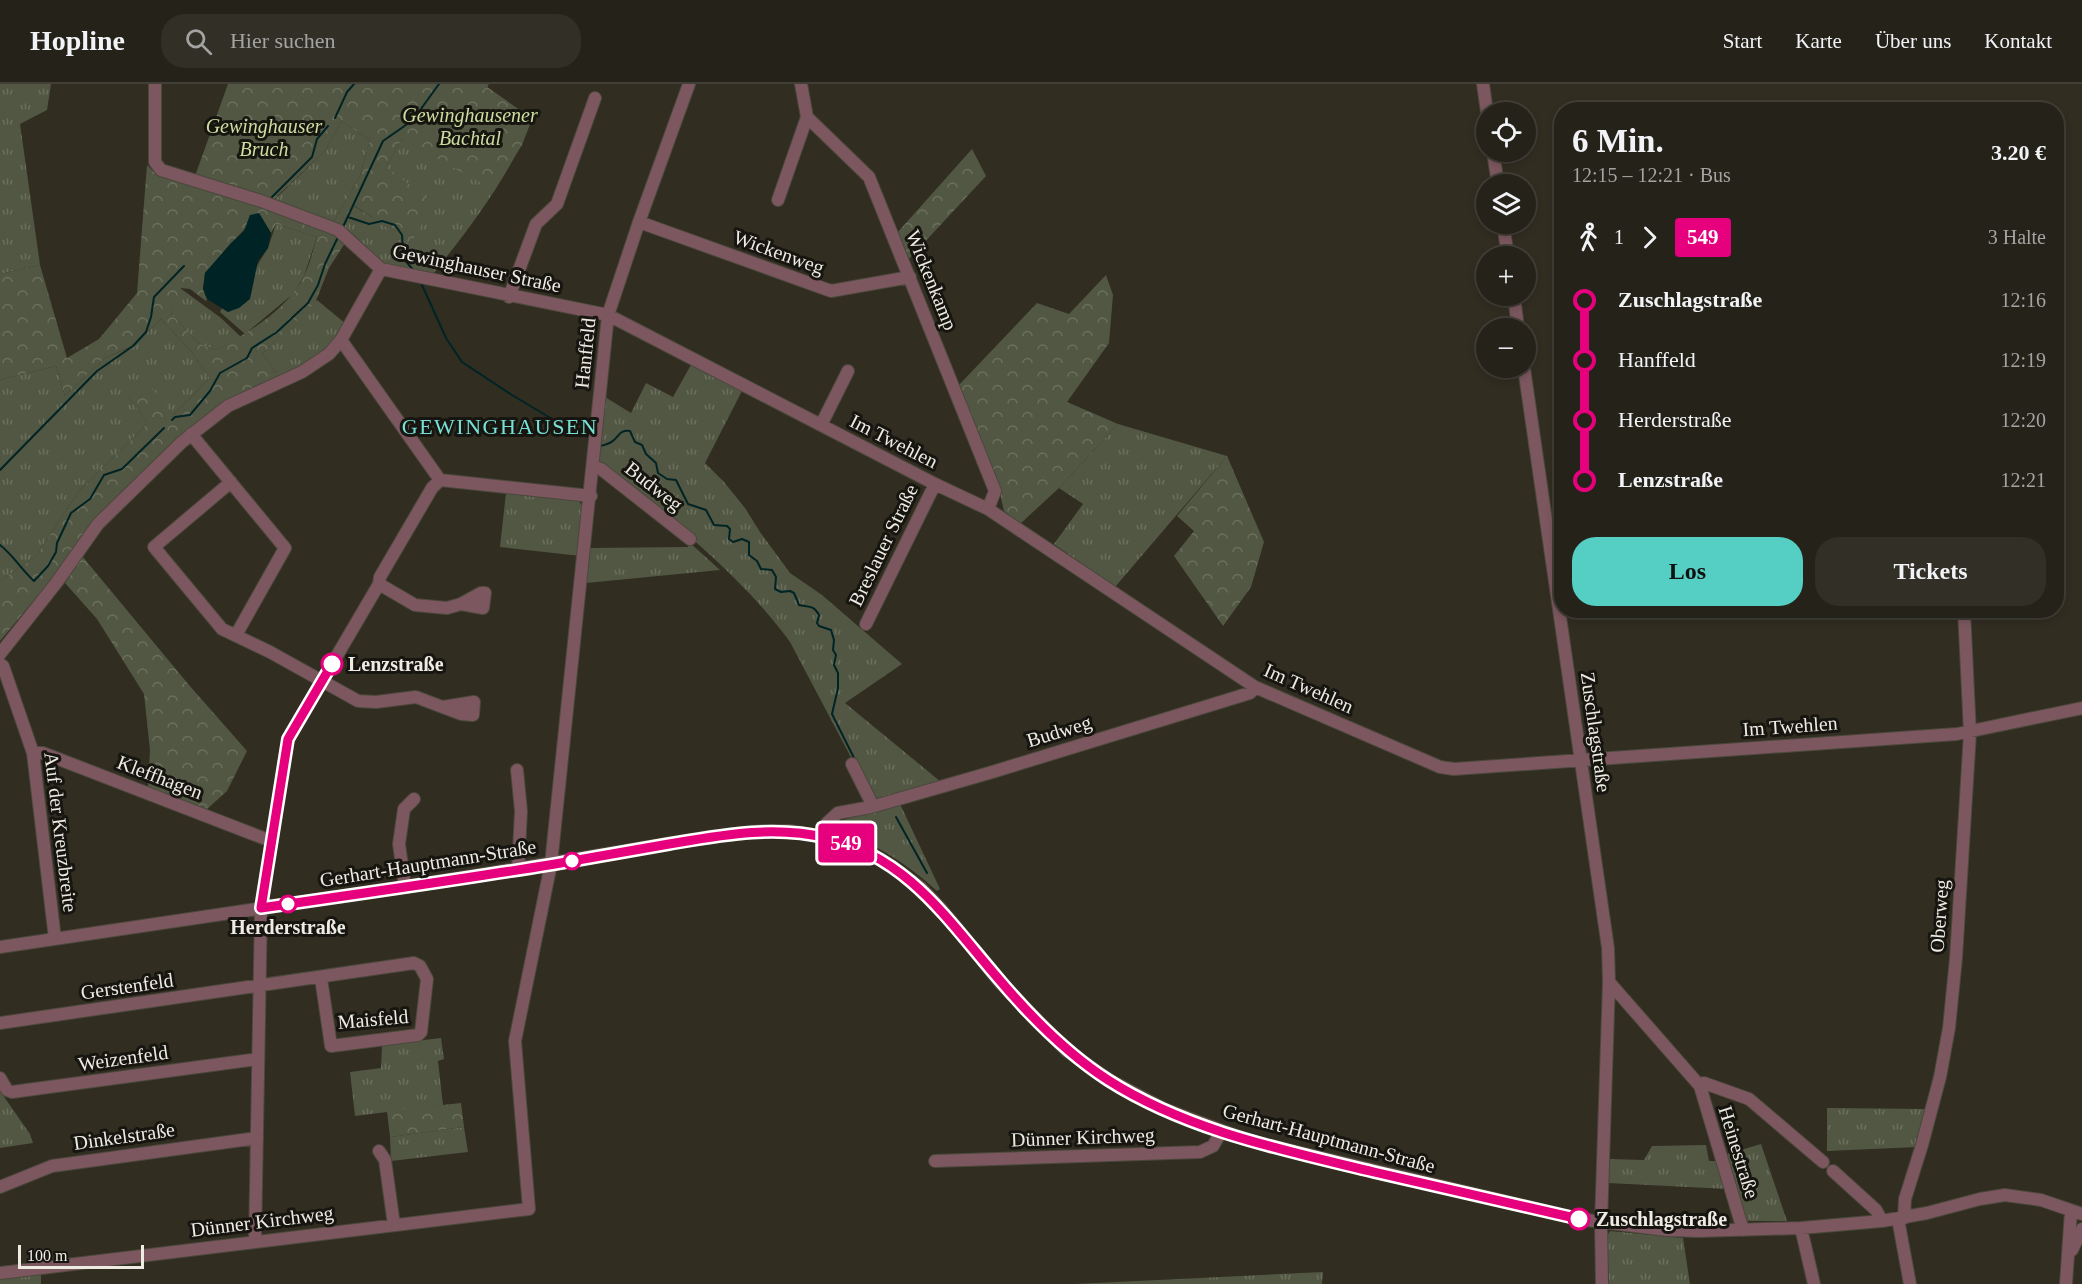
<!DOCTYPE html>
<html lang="de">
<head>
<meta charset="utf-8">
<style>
  :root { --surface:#252219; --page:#312f26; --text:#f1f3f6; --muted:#a3a4a2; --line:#423f38; --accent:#55cec4 }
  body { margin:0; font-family:"Times New Roman",serif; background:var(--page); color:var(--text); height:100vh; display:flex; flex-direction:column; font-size:22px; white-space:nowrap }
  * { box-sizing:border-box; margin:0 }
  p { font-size:20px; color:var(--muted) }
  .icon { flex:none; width:33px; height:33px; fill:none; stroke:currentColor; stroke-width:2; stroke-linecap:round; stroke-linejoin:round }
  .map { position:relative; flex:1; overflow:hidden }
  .drawer { position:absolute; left:1554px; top:18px; width:510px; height:516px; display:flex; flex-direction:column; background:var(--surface); border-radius:24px; box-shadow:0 3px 9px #0003,0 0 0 2px var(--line) }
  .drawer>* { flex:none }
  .badge { padding:0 12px; border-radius:4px; font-size:21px; line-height:39px }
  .tools { position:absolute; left:1476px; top:18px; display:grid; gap:12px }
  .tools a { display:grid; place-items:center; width:60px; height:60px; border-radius:50%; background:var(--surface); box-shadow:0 3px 9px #0003,0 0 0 2px var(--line); font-size:30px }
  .scale { position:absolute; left:18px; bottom:15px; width:126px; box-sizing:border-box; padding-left:6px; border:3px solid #eeebe3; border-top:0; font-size:16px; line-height:21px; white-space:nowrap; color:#eeebe3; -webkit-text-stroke:4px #171510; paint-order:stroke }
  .map>.badge { position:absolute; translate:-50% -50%; box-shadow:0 0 0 3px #fff }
  .legs { display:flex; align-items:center; gap:9px; height:66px; padding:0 18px; font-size:20px }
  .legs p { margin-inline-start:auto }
  .overview { display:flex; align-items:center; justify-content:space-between; height:102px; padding:0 18px }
  h1 { font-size:33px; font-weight:700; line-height:45px }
  .primary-button { display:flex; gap:12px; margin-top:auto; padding:12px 18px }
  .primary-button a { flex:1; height:69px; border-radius:24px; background:var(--accent); color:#111; font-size:24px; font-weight:700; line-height:69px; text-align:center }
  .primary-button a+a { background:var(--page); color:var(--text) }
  ul { padding:0 18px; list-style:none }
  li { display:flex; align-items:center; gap:21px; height:60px; font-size:22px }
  li i { display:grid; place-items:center; width:9px; height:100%; margin:0 8px; background:currentColor }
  li i::after { content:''; width:15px; height:15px; margin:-8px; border:4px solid; border-radius:50%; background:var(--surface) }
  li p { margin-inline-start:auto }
  li:first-child i { background:linear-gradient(#0000 50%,currentColor 0) }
  li:last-child i { background:linear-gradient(currentColor 50%,#0000 0) }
  header { display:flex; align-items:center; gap:36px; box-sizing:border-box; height:84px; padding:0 30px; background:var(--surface); border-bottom:2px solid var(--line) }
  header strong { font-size:28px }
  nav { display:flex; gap:33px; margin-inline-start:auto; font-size:21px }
  .search { width:420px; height:54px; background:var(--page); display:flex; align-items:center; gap:15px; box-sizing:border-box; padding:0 21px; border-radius:24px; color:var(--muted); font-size:22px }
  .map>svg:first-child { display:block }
  .grass { fill:url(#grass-tufts) }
  .forest { fill:url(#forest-crowns); fill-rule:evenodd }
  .water { fill:#002425 }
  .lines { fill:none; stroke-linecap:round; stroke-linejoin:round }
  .stream { stroke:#002425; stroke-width:2 }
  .minor-casing { stroke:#4b483c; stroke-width:14 }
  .minor { stroke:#7c575f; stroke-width:12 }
  .line-1-casing { stroke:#fff; stroke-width:14 }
  .line-1 { stroke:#e6007e; stroke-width:9 }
  .stop-1-dot { fill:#fff; stroke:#e6007e; stroke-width:3 }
  .labels { text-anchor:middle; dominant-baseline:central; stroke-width:6; stroke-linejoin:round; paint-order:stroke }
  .park-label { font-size:20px; font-style:italic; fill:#cedda0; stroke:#171510 }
  .street-label { font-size:20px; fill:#eeebe3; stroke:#171510 }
  .stop-label { font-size:20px; font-weight:bold; fill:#eeebe3; stroke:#171510; text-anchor:start }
  .quarter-label { font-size:22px; letter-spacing:1.5px; fill:#77e1d8; stroke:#171510 }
</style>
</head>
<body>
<header>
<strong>Hopline</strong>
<div class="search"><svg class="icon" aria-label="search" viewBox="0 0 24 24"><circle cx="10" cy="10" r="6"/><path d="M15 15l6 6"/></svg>Hier suchen</div>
<nav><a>Start</a><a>Karte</a><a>Über uns</a><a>Kontakt</a></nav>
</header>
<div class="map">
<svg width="2082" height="1200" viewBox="0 0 2082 1200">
  <defs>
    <pattern id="grass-tufts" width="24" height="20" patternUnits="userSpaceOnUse" patternTransform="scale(1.5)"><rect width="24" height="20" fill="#525743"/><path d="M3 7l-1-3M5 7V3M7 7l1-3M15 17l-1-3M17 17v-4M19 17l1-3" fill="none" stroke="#6b6f5e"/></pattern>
    <pattern id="forest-crowns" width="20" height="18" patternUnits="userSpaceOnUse" patternTransform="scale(1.5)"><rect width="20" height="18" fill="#525743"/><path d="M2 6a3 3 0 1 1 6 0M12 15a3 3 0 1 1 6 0" fill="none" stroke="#6b6f5e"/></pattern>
  </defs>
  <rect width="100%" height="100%" fill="#312d21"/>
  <path class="grass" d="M0,0H51L47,26L20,40L40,181L0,190Z
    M489,0L487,3L532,35C510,92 471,142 433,190L386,182L354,151L341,142L352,121L375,135L386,83L402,55L427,68Z
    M341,37L370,56L360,92L333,139L274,116L326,66Z
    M276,140L317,153L304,192L293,210L245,250L220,228L222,224L228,228L268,164Z
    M180,204L221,234L241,253L216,266L198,259L171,229Z
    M317,216L346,240C330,267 309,281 280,293L262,270Z
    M161,235L191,267L210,294L173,331L128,313L148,339L79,407L36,472L0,497V297L3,295L56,282L65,312L105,274L133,262Z
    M692,279L743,305L705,379L724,398L745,424L760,448L790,489L822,511L902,580L845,619L941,698L887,714L873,715L790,558C738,487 666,433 599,377L605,313L631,329L646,299L673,313Z
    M1118,340L1227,372L1115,503L1054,460L1083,420L1059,404Z
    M506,409L579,417L583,423L581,472L500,463Z
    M689,458L720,486L586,499L590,464L688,463Z
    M900,720L940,805L937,807C906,779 874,758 834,745L836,738Z
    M441,954L444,975L438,977L443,1021L355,1032L350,988L381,984L382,961Z
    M0,1007L30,1050L33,1059L0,1064Z
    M1827,1024L1927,1025L1917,1063L1827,1067Z
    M464,1043L468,1068L391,1077L390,1053Z
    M1761,1060L1787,1137H1746L1724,1071Z
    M1706,1061L1709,1077H1719L1728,1105L1608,1099V1075L1644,1076L1652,1062Z
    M1610,1147L1683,1154L1690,1200H1609L1607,1152Z
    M41,1187V1200H0V1192Z
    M1323,1188L1322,1200H1075Z"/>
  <path class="forest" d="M228,0H489L487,3L532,35L522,61L494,106L402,55L386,83L434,119L410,161L375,135L353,121L341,142L333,139L360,92L370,56L341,37L326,66L273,116L195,92Z
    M972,65L986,92L908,176L897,149Z
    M147,81L155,89C219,111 287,126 347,156L329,184L315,219L262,270L280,293L223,319L94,437L45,503L0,557V497L36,472L79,407L148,339L128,313L147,298L173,331L210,294L191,267L161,235L132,262L105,274L65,312L56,282L3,295L0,297V190L40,181L67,274L99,255L137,209ZM259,129L271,149L276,140L317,153C313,166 310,180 304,192C287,226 248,249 216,266L198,259L171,229L181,204L190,205L206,217L207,215L203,205L205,189Z
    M1106,191L1113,211L1109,259L1067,318L1118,340L1059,404L1020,440L1004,427L998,401L958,302L1037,219L1069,230Z
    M1227,372L1264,458L1251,503L1223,542L1174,472L1194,447L1177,432Z
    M82,472L189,601L247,667L227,707L206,726L148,704L150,666L144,610L97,535L65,499Z
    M461,1019L464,1043L390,1053L387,1027Z"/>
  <path class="water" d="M259,129L271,149L268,164L258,177L250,215L239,224L228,228L207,215L203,205L205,189L231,159L244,147L250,131Z"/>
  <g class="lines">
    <path class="stream" d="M335,34L347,8L354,0
      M269,116L312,73L317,55L328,42
      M348,133L369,140L382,137L395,141L402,151L404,175L414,187
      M343,143L383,57L413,36L439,0
      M422,201L446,254L462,278L512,311L579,351L590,353
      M172,336L175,333L190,331L210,307L220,289L247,274L252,264L277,248L308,219L318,201L325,180L339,151
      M600,362C605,361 611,359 614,356C620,350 621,346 630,347L635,358L642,361L646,370L656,379L658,389L667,395L676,396L688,420L706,426L714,441L727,442L730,445L729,455L733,458L742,455L749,458V471L757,477L761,485L772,486L776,493L775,505L781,508L790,507L794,509L799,521C809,523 814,521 819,531L817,539L819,542L831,546L834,556L833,566L836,571L834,581L838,589V604L832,630L855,676
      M0,386L97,287L133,262L146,248L151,233L154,213L184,182
      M0,461C14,472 21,485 34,497L48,482L56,468L57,459L71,429L90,415L104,391L122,385L164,344
      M896,733L927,789"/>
    <defs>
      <path id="minor" d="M155,0V78L161,86L261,117L338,146L381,185L608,231L935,400L988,425L1255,603L1440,683L1454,685L1957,650L2082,624
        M801,0L807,33L869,93L995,407L988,425
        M1483,0L1487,28
        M1493,68L1498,100
        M778,116L807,33
        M639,138L831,207L910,193
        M1503,140L1508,172
        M1514,212L1518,244
        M509,213L536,140L557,120L595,14
        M341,256L440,396L591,412
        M1524,284L1608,864L1609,898L1601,1139L1602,1200
        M821,341L848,287
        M191,350L285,464L236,551
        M593,382L601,385L690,455
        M231,398L154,463L222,545L270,568L358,617L376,618L416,613L461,630L473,631L474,618L443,623
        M379,500L415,521L447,524L461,520L483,524L485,509H481L461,520
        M866,540L935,400
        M0,570L57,498L98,440L182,358L228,322L302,288L329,270L341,256L381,185
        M0,580L3,582L33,669L55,855
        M33,669H43L271,757
        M852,680L870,716L871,723
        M517,686L521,727L518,786
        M824,753L827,739L838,729L871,723L989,689L1250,609L1255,603
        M405,803L399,760L404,725L414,715
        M0,863L405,803L710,753L762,747H789L824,753L864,765L893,783L921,804L941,825L999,897L1067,967L1111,997L1164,1025L1250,1057L1579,1135L1666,1146L1699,1147L1801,1144L1882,1137L1927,1129L1980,1115L2005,1111L2041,1116L2082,1130
        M1609,898L1700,1002L1743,1146
        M0,939L414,879L420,882L427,895L421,948L418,951L331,962L321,894
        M0,994L7,1006L12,1008L258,975
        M1700,1002L1704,999L1749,1015L1823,1078
        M379,1067L385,1076L394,1141
        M935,1077L1200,1068L1213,1062L1221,1048
        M1833,1087L1876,1126L1882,1137
        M0,1103L52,1082L257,1054
        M1904,1134L1905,1115L1922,1061L1940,993L1949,944L1956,874L1970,649L1964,526
        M1898,1135L1910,1200
        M1801,1144L1814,1200
        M255,1157L261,824L288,655L379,500L380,493L432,404L440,396
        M2072,1166L2082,1145
        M0,1189L529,1125L515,957L551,780L608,231L639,138L689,0
        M2066,1200L2071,1127"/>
    </defs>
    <use href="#minor" class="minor-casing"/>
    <use href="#minor" class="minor"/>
  </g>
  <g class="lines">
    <defs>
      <path id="line-1" d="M332,580L288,655L261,824C359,810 457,796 555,780C593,773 631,767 669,760C722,751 774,741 827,754C907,773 947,835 997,893C1029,931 1066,969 1108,996C1188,1047 1284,1066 1374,1088C1443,1104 1511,1120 1579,1135"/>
    </defs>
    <use href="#line-1" class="line-1-casing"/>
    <use href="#line-1" class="line-1"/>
  </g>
  <g class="stop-1-dot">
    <circle cx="332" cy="580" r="10"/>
    <circle cx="572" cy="777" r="8"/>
    <circle cx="288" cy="820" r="8"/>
    <circle cx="1579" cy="1135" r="10"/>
  </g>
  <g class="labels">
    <g class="park-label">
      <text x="470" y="31">Gewinghausener<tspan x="470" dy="23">Bachtal</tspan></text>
      <text x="264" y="42">Gewinghauser<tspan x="264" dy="23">Bruch</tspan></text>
    </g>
    <g class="street-label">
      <text transform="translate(779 168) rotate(20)">Wickenweg</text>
      <text transform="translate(477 184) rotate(12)">Gewinghauser Straße</text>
      <text transform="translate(932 196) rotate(68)">Wickenkamp</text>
      <text transform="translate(585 269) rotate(-84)">Hanffeld</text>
      <text transform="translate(894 357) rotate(27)">Im Twehlen</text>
      <text transform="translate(654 402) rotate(38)">Budweg</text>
      <text transform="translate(883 461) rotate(-64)">Breslauer Straße</text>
      <text transform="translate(1309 604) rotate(24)">Im Twehlen</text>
      <text transform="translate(1790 642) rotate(-4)">Im Twehlen</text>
      <text transform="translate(1059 647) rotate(-17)">Budweg</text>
      <text transform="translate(1596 648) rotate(82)">Zuschlagstraße</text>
      <text transform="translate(160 693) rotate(21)">Kleffhagen</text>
      <text transform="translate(61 748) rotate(83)">Auf der Kreuzbreite</text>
      <text transform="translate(428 779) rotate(-9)">Gerhart-Hauptmann-Straße</text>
      <text transform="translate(1939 832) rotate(-86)">Oberweg</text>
      <text transform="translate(127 902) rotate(-8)">Gerstenfeld</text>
      <text transform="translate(373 935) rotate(-5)">Maisfeld</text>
      <text transform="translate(123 974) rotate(-8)">Weizenfeld</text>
      <text transform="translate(124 1052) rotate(-8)">Dinkelstraße</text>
      <text transform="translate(1083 1053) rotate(-2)">Dünner Kirchweg</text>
      <text transform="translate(1329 1054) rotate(15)">Gerhart-Hauptmann-Straße</text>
      <text transform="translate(1739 1068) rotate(73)">Heinestraße</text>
      <text transform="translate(262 1137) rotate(-7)">Dünner Kirchweg</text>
    </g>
    <g class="stop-label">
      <text x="348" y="580">Lenzstraße</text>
      <text x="288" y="843" text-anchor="middle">Herderstraße</text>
      <text x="1596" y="1135">Zuschlagstraße</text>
    </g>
    <g class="quarter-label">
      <text x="500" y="342">GEWINGHAUSEN</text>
    </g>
  </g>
</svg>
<div class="tools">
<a><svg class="icon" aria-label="locate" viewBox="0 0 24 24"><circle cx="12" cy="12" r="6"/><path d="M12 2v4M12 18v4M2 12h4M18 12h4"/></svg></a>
<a><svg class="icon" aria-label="layers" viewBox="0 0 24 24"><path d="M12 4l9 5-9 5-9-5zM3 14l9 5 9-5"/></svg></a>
<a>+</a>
<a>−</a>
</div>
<div class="scale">100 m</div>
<b class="badge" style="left:846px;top:759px;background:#e6007e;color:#fff">549</b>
<section class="drawer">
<div class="overview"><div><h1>6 Min.</h1><p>12:15 – 12:21 · Bus</p></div><b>3.20 €</b></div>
<div class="legs"><svg class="icon" aria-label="walk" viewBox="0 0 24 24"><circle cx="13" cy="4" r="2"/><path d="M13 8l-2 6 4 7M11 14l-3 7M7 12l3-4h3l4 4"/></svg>1<svg class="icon" aria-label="forward" viewBox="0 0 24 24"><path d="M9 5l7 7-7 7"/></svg><b class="badge" style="background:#e6007e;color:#fff">549</b><p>3 Halte</p></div>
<ul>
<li><i style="color:#e6007e"></i><b>Zuschlagstraße</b><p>12:16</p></li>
<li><i style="color:#e6007e"></i><span>Hanffeld</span><p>12:19</p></li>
<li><i style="color:#e6007e"></i><span>Herderstraße</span><p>12:20</p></li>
<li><i style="color:#e6007e"></i><b>Lenzstraße</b><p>12:21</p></li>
</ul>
<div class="primary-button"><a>Los</a><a>Tickets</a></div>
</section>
</div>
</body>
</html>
